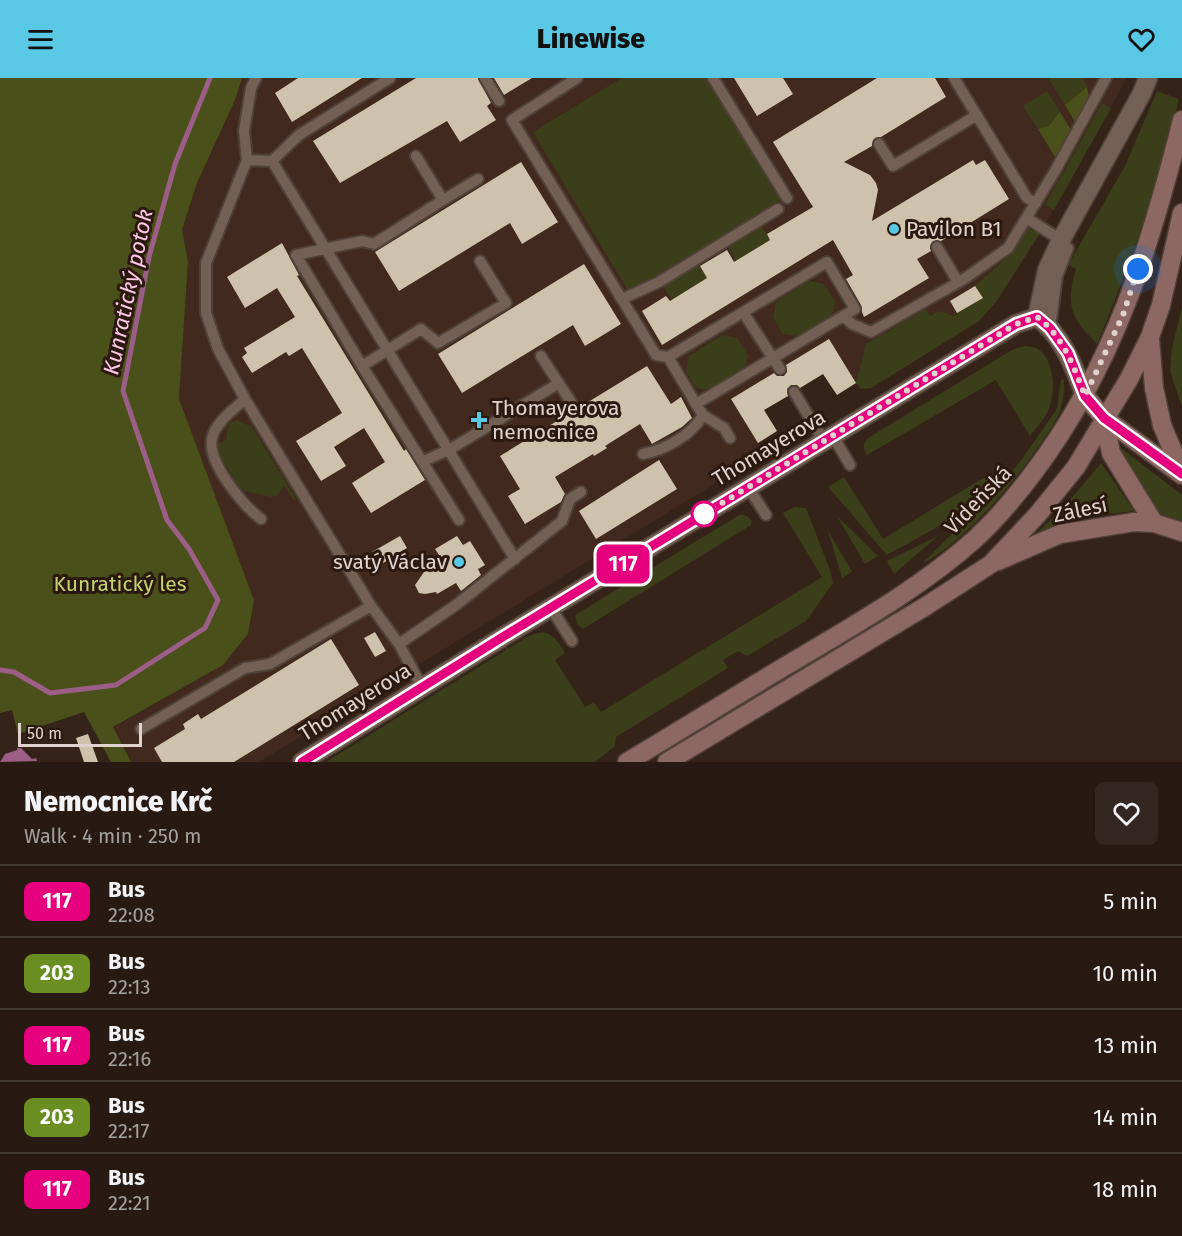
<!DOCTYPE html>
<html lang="en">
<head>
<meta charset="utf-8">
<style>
  :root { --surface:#281a13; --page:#342721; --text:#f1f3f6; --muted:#a5a1a0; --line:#443833; --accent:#59c8e4 }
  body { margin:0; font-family:"Fira Sans",sans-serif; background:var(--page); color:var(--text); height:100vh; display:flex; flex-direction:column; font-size:22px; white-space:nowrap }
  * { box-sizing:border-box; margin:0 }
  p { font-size:20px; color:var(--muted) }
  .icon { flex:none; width:33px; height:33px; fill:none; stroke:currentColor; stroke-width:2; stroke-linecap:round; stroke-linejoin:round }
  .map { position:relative; height:684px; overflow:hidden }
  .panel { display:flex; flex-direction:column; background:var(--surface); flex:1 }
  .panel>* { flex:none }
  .badge { padding:0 12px; border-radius:9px; font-size:21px; line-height:39px }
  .scale { position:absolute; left:18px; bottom:15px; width:124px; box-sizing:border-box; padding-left:6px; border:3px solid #e0d3cd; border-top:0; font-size:16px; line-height:21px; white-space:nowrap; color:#e0d3cd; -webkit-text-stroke:4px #2b1910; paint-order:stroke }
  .you { position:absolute; width:30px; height:30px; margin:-15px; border:4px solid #fff; border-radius:50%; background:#1a73e8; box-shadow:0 0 0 9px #1a73e833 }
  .map>.badge { position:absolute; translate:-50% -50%; box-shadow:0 0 0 3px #fff }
  .round { display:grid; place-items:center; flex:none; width:63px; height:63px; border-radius:9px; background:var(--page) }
  .summary { display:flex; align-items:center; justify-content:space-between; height:102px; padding:0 24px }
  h1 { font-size:28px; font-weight:800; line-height:45px }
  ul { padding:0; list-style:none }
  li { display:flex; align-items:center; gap:18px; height:72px; padding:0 24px; border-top:2px solid var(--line) }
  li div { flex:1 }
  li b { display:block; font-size:22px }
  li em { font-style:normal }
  li .badge { min-width:66px; font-weight:700; text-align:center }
  header { display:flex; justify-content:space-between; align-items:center; height:78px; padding:0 24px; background:var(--accent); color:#111; font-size:27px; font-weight:800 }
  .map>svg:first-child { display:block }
  .built { fill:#42291d }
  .green { fill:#3a3f19 }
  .forest { fill:#4a501a }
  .water { fill:#9c5e86 }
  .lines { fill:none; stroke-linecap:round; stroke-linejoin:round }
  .stream { stroke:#9c5e86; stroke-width:5 }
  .building { fill:#cec2ac }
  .lane-casing { stroke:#4f4038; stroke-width:14 }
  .street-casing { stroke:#4f4038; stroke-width:21 }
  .secondary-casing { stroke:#4f4038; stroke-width:21 }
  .lane { stroke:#745f54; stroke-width:10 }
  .street { stroke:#745f54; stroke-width:18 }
  .secondary { stroke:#8d6762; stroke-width:18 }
  .line-casing { stroke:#fff; stroke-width:14 }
  .line { stroke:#e6007e; stroke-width:9 }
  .walk { stroke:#e0d3cd; stroke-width:6; stroke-dasharray:0 10.8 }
  .poi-dot { fill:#59c8e4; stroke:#2b1910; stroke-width:2 }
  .stop-dot { fill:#fff; stroke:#e6007e; stroke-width:3 }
  .labels { text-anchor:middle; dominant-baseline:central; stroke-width:6; stroke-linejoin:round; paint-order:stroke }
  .poi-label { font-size:21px; fill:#e0d3cd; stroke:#2b1910; text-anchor:start }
  .street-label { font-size:21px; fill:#e0d3cd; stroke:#2b1910 }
  .park-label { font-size:21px; fill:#c5d36e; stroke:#2b1910 }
  .water-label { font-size:22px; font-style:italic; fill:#ffc8e9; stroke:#2b1910 }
</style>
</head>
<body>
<header><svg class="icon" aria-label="menu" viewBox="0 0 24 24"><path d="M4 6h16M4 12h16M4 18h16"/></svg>Linewise<svg class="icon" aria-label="heart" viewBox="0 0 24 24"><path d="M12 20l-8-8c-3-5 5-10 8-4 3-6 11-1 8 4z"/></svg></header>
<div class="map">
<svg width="1182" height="684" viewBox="0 0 1182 684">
  <rect width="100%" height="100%" fill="#352319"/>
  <path class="built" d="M242,0H1127L1035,164L996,224L979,243L871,310L861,311L855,305L837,317L823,296L765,332L777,353L758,365L760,372L757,380L259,684H131L113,650L223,587L248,556L254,522L179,322L188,183L182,152L197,105L235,22Z"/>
  <path class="green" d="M622,0H706L781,122L629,214L533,54Z
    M1052,0H1083L1087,9L1065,27L1049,1Z
    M1047,13L1060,34L1049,48L1038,51L1023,28Z
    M1157,13L1179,21C1159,106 1130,186 1097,266C1071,240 1065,227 1076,191L1068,187L1125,88Z
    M1102,25L1111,30L1054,132L1045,127Z
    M761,147L770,162L736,183L728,168Z
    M1027,150L1039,156L996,224L979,243L871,310L861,311L856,305L866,266L926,231L930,238L939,233L953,238L982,220L975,208L1001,185Z
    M698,186L707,200L672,222L663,208Z
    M810,203L824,206L835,224L831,238L796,258L783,256L773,239L776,224Z
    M1182,229V329L1170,293L1172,270Z
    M723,257L737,260L748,278L744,292L709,312L696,310L686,293L689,278Z
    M1024,268C1029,268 1034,269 1038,271C1056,283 1056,318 1047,335C1043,343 1035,351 1030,358L996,302L867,377C863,370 862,367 868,360L1012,272Z
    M1064,301C1064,312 1064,322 1060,333C1056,344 1048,355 1041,365C1013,406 966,462 922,486L1005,402L1022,381L1057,331L1061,302Z
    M237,342L252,349L296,421L294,422L284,408L276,418L271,419L241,412L219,376V365L226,362L229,345Z
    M1112,363L1182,417V444L1159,436Z
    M1101,385L1134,433L1087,438L1038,454L1065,428Z
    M1003,391L961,436L887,477L828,409L844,399L883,461L980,402Z
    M794,429L806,430L830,492L833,505L806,543L747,578L738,573L723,582L728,590L616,659L615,668L595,684H326L506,572L501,560L508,571C534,555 547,542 565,575L555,582L585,629L594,624L601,634L822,499L783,435Z
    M741,436L747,438L752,443L751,447L583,551L577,546L575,537Z
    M837,438L878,478L865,486Z
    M828,453L852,494L842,500Z
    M938,458L894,496L887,483Z"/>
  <path class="forest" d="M0,0H242L235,22L197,105L182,152L188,183L179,321L254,522L248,556L223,587L113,649L131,684H111L84,634L18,656L12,632L0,635Z
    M1087,9L1089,19L1075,44L1065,27Z
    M1060,34L1071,52L1055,79L1038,51L1049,48Z"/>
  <path class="water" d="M17,670H21L32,681L36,680L37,683L0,684L5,676L17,672Z"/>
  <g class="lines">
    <path class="stream" d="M0,592L14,594L50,615L116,607L205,550L218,522L189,471L167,442L123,313L149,179L175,86L210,0"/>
  </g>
  <path class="building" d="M298,0H362L292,44L275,15Z
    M416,0H478L491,25L487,28L496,42L460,64L447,43L340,105L313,63Z
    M494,0H532L504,17Z
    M734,0H783L793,16L757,38Z
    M877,0H935L946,19L881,59L875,60L872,68L844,84L870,97L876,105L878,112L872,143L973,82L976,87L985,82L1009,121L941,163H933L930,169L931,173L917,181L929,200L864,239L862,234L861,227L846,201L853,197L833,162L662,267L642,233L666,218L670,223L707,200L700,188L727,172L734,184L770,162L767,156L813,129L773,64Z
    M521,84L558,144L522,166L510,145L399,213L375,174Z
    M282,165L299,197L297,198L404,373L406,371L425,402L371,435L352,405L385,384L364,350L334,369L346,388L321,403L296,363L342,335L302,270L289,278L286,274L252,295L242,279L247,275L244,270L295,239L277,210L245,230L227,199Z
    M584,186L621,246L585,268L573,247L462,315L438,276Z
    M975,208L983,220L957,235L950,223Z
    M829,261L856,305L837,317L823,296L800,310L797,307H791L787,311L788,318L764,332L777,353L758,365L731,321L774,295L777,298H784L787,294L786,287Z
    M647,288L671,326L681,319L692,340L682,349L652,366L640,346L605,368L607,370L594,378L593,376L555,399L565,416L561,424L525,446L508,418L520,411L500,378Z
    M659,382L677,411L596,461L579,433Z
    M400,458L407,470L380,487L372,474Z
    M457,458L463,467L470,463L485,487L478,491L481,497L461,513L456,505L437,516L436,514L425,516L419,515L415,507L424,494L422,492L441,480L435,471Z
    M375,554L386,573L375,579L364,560Z
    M331,561L359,607L234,684H162L154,670L185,651L183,646L198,636L201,641Z
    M88,656L98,684H84L76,660Z"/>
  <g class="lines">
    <defs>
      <path id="lane" d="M256,0L251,10L244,53L247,82L206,185V235L218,271L245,321L371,528L399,566L422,609
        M485,0L499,23
        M577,0L512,42L656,277L668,279
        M713,0L787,120
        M954,0L1027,120L1036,125
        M879,66L893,88L977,37
        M416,78L443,122L374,166L362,163L296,177L362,288L459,442
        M247,82L272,83L299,57L390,0
        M272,83L515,481
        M443,122L478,101
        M1028,141L1061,162L1068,170L1057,198L1050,250
        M937,169L958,204
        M827,184L855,231L696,326L668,279Z
        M622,221L659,204L778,131
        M743,234L780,291
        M843,238L852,246L871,254L964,201L1008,170L1055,93L1106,0
        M541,278L571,324
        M362,288L421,251L438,265L506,225L480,183
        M794,314L824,363
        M245,321C233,332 216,344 212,360C207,385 243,427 261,441
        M703,337L724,350L730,360
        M833,358L850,387
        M643,376C665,372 692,357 703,337L696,326
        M423,383L449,372L559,305
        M748,409L766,437
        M551,530L572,563
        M399,566L456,527L562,443L570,421L581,414
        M141,651L245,590L270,586L371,528"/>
      <path id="street" d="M1037,239L1047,192L1061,162L1142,15L1148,0
        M1037,239C1063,258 1074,289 1085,318
        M302,684L501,560L1016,246L1037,239"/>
      <path id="secondary" d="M1150,261L1154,310L1162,347L1182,395
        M1085,318L1104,340L1182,397
        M1104,340L1111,375L1154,445
        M998,483L1060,456L1134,444L1154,445L1182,454
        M627,684C683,651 738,616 794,583C856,546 920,510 974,462C996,442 1016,418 1034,394C1114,288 1150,170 1182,42
        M667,684L926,528L991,486L1038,436L1076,389L1129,301L1150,259L1161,227L1182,135"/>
    </defs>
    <use href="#lane" class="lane-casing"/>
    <use href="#street" class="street-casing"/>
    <use href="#secondary" class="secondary-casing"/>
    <use href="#lane" class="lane"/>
    <use href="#street" class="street"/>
    <use href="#secondary" class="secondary"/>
  </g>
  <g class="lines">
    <defs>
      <path id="line" d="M302,684L501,560L1016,246L1037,239L1050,250L1068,275L1085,318L1104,340L1182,396"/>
    </defs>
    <use href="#line" class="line-casing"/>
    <use href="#line" class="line"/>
    <path class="walk" d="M704,436L1016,246L1037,239C1063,258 1074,289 1085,318L1123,237L1138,191"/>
  </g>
  <g class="poi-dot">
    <circle cx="894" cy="151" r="6"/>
    <path d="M476 333h6v6h6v6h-6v6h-6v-6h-6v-6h6z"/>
    <circle cx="459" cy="484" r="6"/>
  </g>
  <circle class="stop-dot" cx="704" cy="436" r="12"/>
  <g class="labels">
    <g class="poi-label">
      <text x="906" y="151">Pavilon B1</text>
      <text x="492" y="330">Thomayerova<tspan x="492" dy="24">nemocnice</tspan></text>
      <text x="447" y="484" text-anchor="end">svatý Václav</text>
    </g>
    <g class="street-label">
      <text transform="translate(769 370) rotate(-31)">Thomayerova</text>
      <text transform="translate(978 422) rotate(-46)">Vídeňská</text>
      <text transform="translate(1080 432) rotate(-12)">Zálesí</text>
      <text transform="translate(355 624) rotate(-32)">Thomayerova</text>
    </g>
    <g class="park-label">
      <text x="120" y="506">Kunratický les</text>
    </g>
    <g class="water-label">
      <text transform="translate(128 214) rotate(-78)">Kunratický potok</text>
    </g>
  </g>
</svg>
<div class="scale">50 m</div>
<div class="you" style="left:1138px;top:191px"></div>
<b class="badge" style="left:623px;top:486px;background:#e6007e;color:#fff">117</b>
</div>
<section class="panel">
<div class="summary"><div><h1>Nemocnice Krč</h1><p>Walk · 4 min · 250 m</p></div><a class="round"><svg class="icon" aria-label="heart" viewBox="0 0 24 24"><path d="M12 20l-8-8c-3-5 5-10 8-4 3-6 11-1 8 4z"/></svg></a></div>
<ul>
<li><span class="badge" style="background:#e6007e;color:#fff">117</span><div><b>Bus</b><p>22:08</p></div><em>5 min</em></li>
<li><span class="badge" style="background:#6b8e23;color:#fff">203</span><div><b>Bus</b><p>22:13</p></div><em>10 min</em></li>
<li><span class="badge" style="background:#e6007e;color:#fff">117</span><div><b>Bus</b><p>22:16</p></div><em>13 min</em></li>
<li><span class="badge" style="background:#6b8e23;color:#fff">203</span><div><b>Bus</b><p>22:17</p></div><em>14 min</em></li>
<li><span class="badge" style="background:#e6007e;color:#fff">117</span><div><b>Bus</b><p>22:21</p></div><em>18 min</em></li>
</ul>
</section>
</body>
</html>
